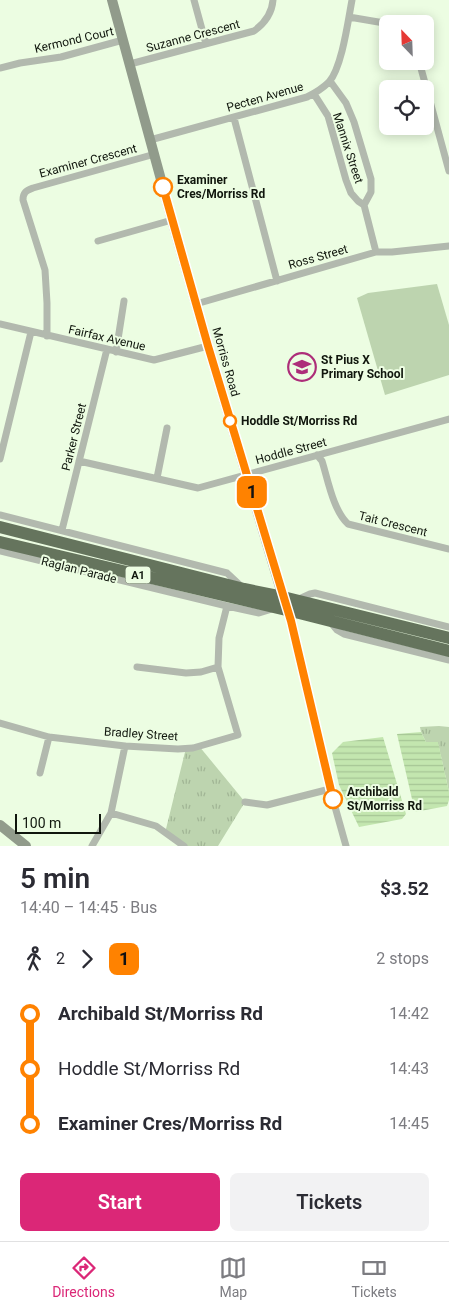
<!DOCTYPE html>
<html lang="en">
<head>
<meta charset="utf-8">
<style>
  :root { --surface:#fff; --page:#f2f2f3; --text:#2b2b33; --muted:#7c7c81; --line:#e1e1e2; --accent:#db2777 }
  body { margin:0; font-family:Roboto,sans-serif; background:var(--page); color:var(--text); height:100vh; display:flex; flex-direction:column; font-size:19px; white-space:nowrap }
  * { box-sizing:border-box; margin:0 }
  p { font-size:16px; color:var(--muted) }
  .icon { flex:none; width:28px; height:28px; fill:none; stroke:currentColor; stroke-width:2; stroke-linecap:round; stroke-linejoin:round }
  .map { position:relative; height:846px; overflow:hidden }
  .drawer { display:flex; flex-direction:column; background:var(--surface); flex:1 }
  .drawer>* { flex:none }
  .badge { padding:0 10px; border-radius:8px; font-size:18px; line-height:32px }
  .needle { width:32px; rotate:337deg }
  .buttons { position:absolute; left:379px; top:15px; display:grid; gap:10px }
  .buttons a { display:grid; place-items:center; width:55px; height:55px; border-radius:8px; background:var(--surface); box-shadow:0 2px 12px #0003; font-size:25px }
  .scale { position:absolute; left:15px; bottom:12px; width:86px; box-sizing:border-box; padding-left:5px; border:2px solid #10160d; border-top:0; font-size:14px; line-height:18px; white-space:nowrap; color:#10160d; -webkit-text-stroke:4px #ecfde2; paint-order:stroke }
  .map>.badge { position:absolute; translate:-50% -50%; box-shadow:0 0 0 2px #fff }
  .legs { display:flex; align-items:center; gap:8px; height:55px; padding:0 20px; font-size:16px }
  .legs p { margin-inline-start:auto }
  .overview { display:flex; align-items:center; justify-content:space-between; height:85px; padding:0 20px }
  h1 { font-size:28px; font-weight:600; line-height:38px }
  .button { display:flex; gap:10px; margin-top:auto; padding:10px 20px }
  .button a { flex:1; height:58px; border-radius:8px; background:var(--accent); color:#fff; font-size:20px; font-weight:600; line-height:58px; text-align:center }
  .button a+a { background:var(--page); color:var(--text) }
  ul { padding:0 20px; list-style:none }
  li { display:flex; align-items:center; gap:18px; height:55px; font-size:19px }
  li i { display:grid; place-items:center; width:8px; height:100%; margin:0 6px; background:currentColor }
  li i::after { content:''; width:12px; height:12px; margin:-6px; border:4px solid; border-radius:50%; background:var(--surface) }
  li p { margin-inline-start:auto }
  li:first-child i { background:linear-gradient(#0000 50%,currentColor 0) }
  li:last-child i { background:linear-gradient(currentColor 50%,#0000 0) }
  .tab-bar { display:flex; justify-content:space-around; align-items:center; height:70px; border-top:1px solid var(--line); background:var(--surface); font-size:14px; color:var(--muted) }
  .tab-bar a { display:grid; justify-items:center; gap:2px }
  .tab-bar .on { color:var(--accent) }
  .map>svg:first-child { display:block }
  .grass { fill:#bdd4af }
  .park { fill:url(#park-tufts) }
  .water { fill:url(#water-rules) }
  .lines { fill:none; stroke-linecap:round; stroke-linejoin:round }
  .street { stroke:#b2b9ae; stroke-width:7 }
  .secondary { stroke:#919b8b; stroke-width:10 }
  .highway { stroke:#65745d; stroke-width:12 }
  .line-1-casing { stroke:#fff; stroke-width:11 }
  .line-1 { stroke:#ff8200; stroke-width:8 }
  .stop-1-dot { fill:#fff; stroke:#ff8200; stroke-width:2.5 }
  .labels { text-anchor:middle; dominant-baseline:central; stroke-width:4; stroke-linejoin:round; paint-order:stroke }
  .shield { fill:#ecfde2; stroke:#525b4d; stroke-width:1 }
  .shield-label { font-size:11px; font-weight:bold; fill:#10160d }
  .street-label { font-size:12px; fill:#10160d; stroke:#ecfde2 }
  .stop-label { font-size:12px; font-weight:bold; fill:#10160d; stroke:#ecfde2; text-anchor:start }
  .poi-label { font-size:12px; font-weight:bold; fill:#10160d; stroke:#ecfde2; text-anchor:start }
</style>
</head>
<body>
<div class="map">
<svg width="449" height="846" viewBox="0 0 449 846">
  <defs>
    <pattern id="park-tufts" width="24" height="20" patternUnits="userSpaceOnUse" patternTransform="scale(1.25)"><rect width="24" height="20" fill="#bdd4af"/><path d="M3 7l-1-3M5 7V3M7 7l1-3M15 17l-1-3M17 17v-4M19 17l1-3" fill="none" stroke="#a1b595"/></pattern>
    <pattern id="water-rules" width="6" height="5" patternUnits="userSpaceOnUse" patternTransform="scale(1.25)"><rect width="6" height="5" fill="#c3e6af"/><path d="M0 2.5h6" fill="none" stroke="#a6c595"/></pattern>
  </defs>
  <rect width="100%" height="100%" fill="#ecfde2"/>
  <path class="grass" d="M437,284L449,325V375L385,395L357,298L368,293Z"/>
  <path class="park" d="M439,726L449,727V792L438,743L426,742L421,732L420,727Z
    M199,746L245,802L218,846H184L165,833L186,748Z"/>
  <path class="water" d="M421,732L426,742H438L449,792V800L447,806L415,812L397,734Z
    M383,737L406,814L402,819L359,827L339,785L332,753L343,742Z"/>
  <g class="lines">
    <path class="street" d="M194,0L206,44
      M349,17L390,24
      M419,61L449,171
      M130,64L254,31C265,23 272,14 273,0
      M0,68L20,63L61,57L123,40
      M330,81L346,103L354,122L371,179V192L364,205L376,252
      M314,94L328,116L346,180L351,193L358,201L364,205
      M234,118L277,281
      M150,140L307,97C315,93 323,88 329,82C342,67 348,21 352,0
      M98,241L172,220
      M196,304L376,252H392L449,246
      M0,324L154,360L208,346
      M47,336V303L45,270L23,200C23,192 26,191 33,188L155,154
      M116,352L124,301
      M317,455L322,461C328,480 333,510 348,524L449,549
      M0,459L31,332
      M79,461L198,488L449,419
      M157,478L167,428
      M0,515L227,573L242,587
      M62,530L107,349
      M0,551L227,606L259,613L272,609
      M297,600L310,594L315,593L449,627
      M287,609L330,789L346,846
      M332,624L337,630L344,634L449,660
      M137,667L186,673L201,672L218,667
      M0,723L49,737L125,746L178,749L193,748L238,735L218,667L219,638L227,606
      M40,773L49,737
      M245,802L267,805L330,789
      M111,813L156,826L184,846
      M92,846L111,813L125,746"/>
    <path class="secondary" d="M112,0L172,220L208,346L283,597
      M0,825L26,846"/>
    <path class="highway" d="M0,527L244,589L283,597L449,638
      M0,542L299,613L449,651"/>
  </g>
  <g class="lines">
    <defs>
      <path id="line-1" d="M163,187L208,346L291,621L333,799"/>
    </defs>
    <use href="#line-1" class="line-1-casing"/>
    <use href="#line-1" class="line-1"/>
  </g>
  <defs>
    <symbol id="university-ring" viewBox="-11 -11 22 22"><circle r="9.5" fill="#ecfde2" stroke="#ad2d79" stroke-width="1.5"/><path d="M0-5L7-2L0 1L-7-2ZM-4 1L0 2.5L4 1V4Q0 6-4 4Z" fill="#ad2d79"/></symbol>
  </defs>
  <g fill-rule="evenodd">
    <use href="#university-ring" x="286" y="351" width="32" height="32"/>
  </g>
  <g class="stop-1-dot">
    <circle cx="163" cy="187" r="9"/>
    <circle cx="230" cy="421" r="6"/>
    <circle cx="333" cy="799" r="9"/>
  </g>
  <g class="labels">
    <rect class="shield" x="125.5" y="566.5" width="25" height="17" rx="4"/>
    <g class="shield-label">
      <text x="138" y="575">A1</text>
    </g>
    <g class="street-label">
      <text transform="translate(193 36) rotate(-15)">Suzanne Crescent</text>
      <text transform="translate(74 40) rotate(-13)">Kermond Court</text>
      <text transform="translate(265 97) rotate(-16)">Pecten Avenue</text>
      <text transform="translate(348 148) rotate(72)">Mannix Street</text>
      <text transform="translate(88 161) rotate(-15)">Examiner Crescent</text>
      <text transform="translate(318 257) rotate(-16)">Ross Street</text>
      <text transform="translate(107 338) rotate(13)">Fairfax Avenue</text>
      <text transform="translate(226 362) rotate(74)">Morriss Road</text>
      <text transform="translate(74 437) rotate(-76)">Parker Street</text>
      <text transform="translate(291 451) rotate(-15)">Hoddle Street</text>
      <text transform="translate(393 524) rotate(14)">Tait Crescent</text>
      <text transform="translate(79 570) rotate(14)">Raglan Parade</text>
      <text transform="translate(141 734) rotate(4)">Bradley Street</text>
    </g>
    <g class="stop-label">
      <text x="177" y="180">Examiner<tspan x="177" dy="14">Cres/Morriss Rd</tspan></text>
      <text x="241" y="421">Hoddle St/Morriss Rd</text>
      <text x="347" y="792">Archibald<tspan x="347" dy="14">St/Morriss Rd</tspan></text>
    </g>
    <g class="poi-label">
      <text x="321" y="360">St Pius X<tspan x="321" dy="14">Primary School</tspan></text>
    </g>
  </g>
</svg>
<div class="buttons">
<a><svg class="needle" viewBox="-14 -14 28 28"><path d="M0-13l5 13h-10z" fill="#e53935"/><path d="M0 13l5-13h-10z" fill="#7c7c81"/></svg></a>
<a><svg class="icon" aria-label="locate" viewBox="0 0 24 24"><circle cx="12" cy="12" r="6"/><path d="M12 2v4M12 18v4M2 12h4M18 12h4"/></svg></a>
</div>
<div class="scale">100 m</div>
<b class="badge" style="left:252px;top:492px;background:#ff8200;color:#111">1</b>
</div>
<section class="drawer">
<div class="overview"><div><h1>5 min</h1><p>14:40 – 14:45 · Bus</p></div><b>$3.52</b></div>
<div class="legs"><svg class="icon" aria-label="walk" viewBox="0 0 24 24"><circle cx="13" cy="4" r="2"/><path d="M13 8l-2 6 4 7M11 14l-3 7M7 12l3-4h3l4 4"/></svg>2<svg class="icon" aria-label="forward" viewBox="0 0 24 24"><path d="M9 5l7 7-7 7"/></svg><b class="badge" style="background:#ff8200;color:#111">1</b><p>2 stops</p></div>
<ul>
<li><i style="color:#ff8200"></i><b>Archibald St/Morriss Rd</b><p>14:42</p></li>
<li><i style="color:#ff8200"></i><span>Hoddle St/Morriss Rd</span><p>14:43</p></li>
<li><i style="color:#ff8200"></i><b>Examiner Cres/Morriss Rd</b><p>14:45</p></li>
</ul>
<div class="button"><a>Start</a><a>Tickets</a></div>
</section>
<nav class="tab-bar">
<a class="on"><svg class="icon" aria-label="directions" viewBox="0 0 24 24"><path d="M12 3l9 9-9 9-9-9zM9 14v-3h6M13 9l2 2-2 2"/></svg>Directions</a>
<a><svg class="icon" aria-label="map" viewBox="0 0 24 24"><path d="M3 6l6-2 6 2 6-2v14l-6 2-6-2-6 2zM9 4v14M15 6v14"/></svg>Map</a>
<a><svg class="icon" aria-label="tickets" viewBox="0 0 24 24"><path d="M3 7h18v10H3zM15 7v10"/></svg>Tickets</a>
</nav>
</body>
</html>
